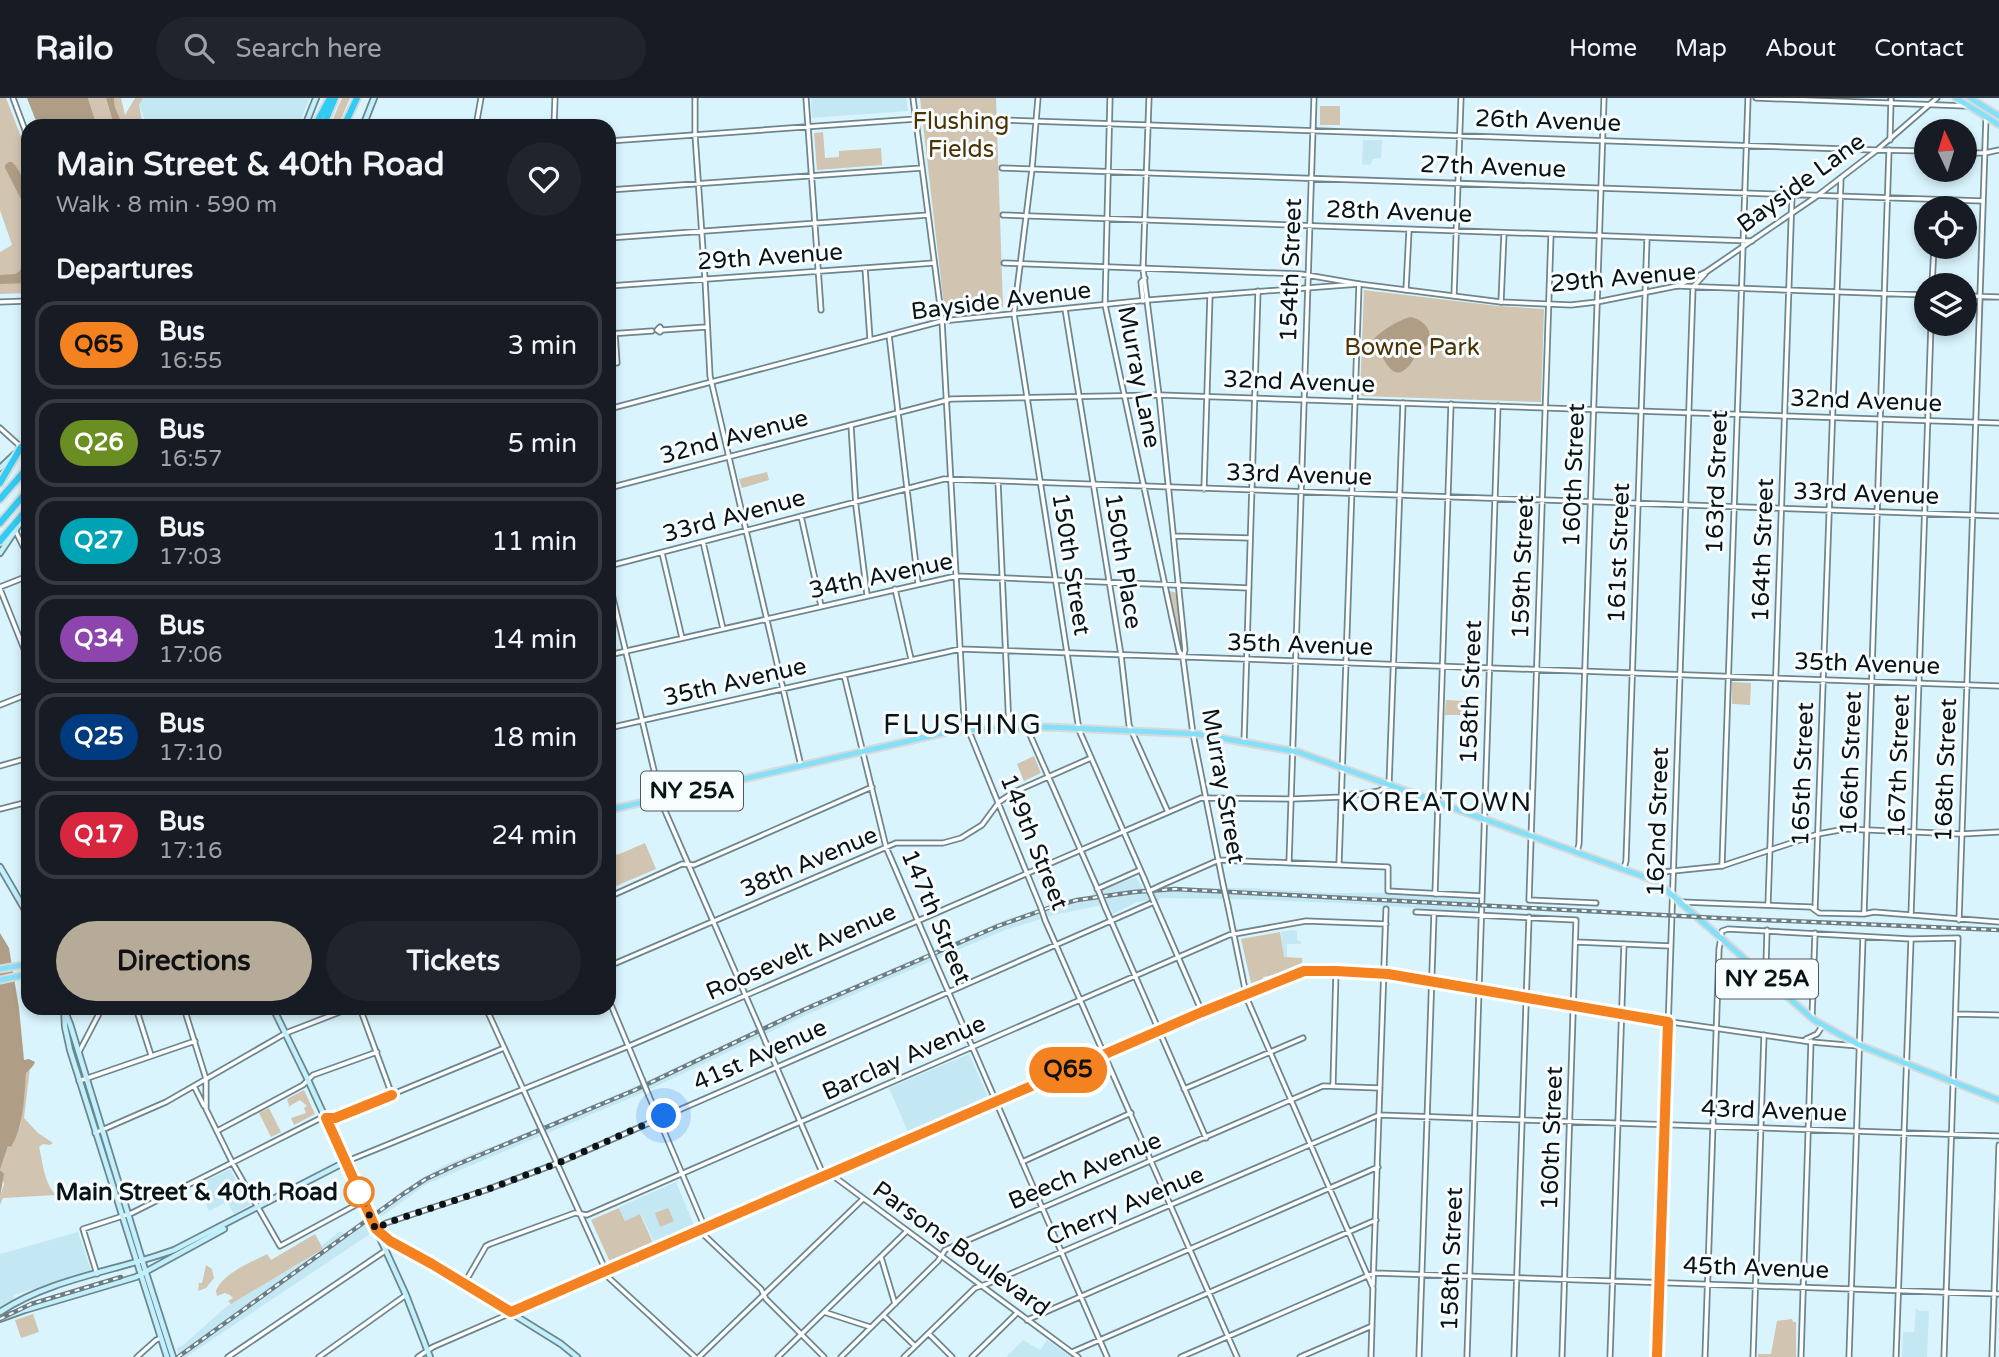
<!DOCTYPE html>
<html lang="en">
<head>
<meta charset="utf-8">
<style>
  :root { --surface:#171b24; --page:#20242c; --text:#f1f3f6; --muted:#9ea1a6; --line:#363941; --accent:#b6ab98 }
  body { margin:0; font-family:"Varela Round",sans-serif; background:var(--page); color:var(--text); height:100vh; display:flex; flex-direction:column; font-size:26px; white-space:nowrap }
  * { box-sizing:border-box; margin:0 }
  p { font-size:23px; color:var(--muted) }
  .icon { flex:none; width:38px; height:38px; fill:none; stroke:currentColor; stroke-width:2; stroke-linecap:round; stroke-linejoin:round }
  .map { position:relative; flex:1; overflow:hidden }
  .sheet { position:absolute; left:21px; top:21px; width:595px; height:896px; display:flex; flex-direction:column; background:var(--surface); border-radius:21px; box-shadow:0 4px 10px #0003 }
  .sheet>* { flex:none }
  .badge { padding:0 14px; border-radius:23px; font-size:24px; line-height:46px }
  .needle { width:46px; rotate:356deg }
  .tools { position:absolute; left:1914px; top:21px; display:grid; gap:14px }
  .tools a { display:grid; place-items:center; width:63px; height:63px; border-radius:50%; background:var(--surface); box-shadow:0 4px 10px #0003; font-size:35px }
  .you { position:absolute; width:35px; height:35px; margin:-18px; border:5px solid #fff; border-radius:50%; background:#1a73e8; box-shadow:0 0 0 10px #1a73e833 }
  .map>.badge { position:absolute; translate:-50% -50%; box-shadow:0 0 0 4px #fff }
  h2 { padding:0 35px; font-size:26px; line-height:63px }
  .round { display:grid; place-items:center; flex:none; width:74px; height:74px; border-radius:37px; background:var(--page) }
  .summary { display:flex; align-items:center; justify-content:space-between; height:119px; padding:0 35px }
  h1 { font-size:33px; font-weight:800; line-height:52px }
  .cta { display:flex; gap:14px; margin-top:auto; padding:14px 35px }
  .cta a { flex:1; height:80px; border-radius:42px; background:var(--accent); color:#111; font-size:28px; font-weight:800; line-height:80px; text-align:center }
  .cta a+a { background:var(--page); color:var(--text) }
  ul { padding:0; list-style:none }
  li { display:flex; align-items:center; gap:21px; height:88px; margin:0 14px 10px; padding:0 21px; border:4px solid var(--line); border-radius:21px }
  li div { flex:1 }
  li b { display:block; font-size:26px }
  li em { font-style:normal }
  li .badge { min-width:77px; font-weight:700; text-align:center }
  header { display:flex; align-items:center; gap:42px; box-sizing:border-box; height:98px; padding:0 35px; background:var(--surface); border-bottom:2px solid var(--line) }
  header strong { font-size:33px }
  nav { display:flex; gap:38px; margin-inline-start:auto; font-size:24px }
  .search { width:490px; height:63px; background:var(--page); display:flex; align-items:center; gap:18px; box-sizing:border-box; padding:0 24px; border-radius:38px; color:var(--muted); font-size:26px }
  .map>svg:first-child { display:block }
  .built { fill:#c4e8f3 }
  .green { fill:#d1c4b0 }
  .water { fill:#af9e85 }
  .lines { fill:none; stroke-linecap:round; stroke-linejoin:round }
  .minor-casing { stroke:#6d868e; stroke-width:7 }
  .tertiary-casing { stroke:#6d868e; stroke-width:7 }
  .secondary-casing { stroke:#6d868e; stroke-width:8 }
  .primary-casing { stroke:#d8d9da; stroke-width:9 }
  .motorway-casing { stroke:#d8d9da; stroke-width:10 }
  .minor { stroke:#fff; stroke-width:3.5 }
  .tertiary { stroke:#fff; stroke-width:3.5 }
  .secondary { stroke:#c1effc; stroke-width:4.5 }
  .primary { stroke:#83e0f8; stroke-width:5 }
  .motorway { stroke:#31cbf4; stroke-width:6 }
  .rail-casing { stroke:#6c7d83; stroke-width:4.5 }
  .rail { stroke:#f8fdff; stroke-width:2; stroke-dasharray:5; stroke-linecap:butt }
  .minor-bridge-casing { stroke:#6d868e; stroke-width:7; stroke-linecap:butt }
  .tertiary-bridge-casing { stroke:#6d868e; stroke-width:7; stroke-linecap:butt }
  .minor-bridge { stroke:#fff; stroke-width:3.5 }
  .tertiary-bridge { stroke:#fff; stroke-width:3.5 }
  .line-casing { stroke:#fff; stroke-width:16 }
  .line { stroke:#f58220; stroke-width:10 }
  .walk { stroke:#0a1316; stroke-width:7; stroke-dasharray:0 12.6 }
  .stop-dot { fill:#fff; stroke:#f58220; stroke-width:3.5 }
  .labels { text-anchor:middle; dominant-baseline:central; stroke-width:6; stroke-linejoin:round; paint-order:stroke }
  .shield { fill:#f8fdff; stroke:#51595c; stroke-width:2 }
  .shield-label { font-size:23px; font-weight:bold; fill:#0a1316 }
  .park-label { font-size:24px; fill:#4b3200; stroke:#f8fdff }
  .street-label { font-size:24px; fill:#0a1316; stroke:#f8fdff }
  .stop-label { font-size:24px; font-weight:bold; fill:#0a1316; stroke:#f8fdff; text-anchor:end }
  .neighbourhood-label { font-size:26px; letter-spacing:2px; fill:#0a1316; stroke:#f8fdff }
  .quarter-label { font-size:28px; letter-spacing:2px; fill:#0a1316; stroke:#f8fdff }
</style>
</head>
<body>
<header>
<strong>Railo</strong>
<div class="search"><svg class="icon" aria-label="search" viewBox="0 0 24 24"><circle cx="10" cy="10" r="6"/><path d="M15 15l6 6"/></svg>Search here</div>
<nav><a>Home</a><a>Map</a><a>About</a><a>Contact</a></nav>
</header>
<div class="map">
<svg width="1999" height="1259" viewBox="0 0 1999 1259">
  <rect width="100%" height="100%" fill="#daf4fd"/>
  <path class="built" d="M143,0H310L298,28H147L139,7Z
    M811,0H906L908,13L812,20Z
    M1363,42H1382L1381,60L1373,61L1370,67L1362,66Z
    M1136,779L1142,790L1169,788L1170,790H1251L1329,795H1385L1476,802L1475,814L1341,805L1233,801L1160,800L1159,802L1137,804L1113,816L1110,809L1097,808L1054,817L1005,832L922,867L804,918L640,996L427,1086L381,1119L378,1113L420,1081L447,1066L536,1031L636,988L812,905L1007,821L1048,808L1093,797L1094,795Z
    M1291,832L1297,833V842L1301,843V846H1287V860L1283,857L1281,834Z
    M969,956L988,999L908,1034L889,990Z
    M230,1071L250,1107L234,1116L227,1104L209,1113L197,1087Z
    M676,1084L694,1127L654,1144L641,1116L625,1123L619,1109Z
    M364,1123L370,1136L186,1259H179L177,1250L182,1248L227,1208L323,1151L322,1147L341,1133L344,1136Z
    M78,1134L91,1173L14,1197L13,1202L0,1210V1156Z
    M1916,1211H1918V1213H1929L1927,1259H1902L1903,1234H1914Z
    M1023,1242L1040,1252L1047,1242L1071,1259H1006Z"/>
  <path class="green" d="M0,0H6L28,57V195L0,196V154L12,147L0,112Z
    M88,0H106L114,28H97Z
    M114,0H121L125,17L135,0H143L139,7L143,28H123L115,9Z
    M342,0H350L338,28H330Z
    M920,0H996L1003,209L945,217Z
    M1320,8H1340V27H1320Z
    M823,34L825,60L839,59V53L881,50L882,67L817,72L814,35Z
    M1364,192L1498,208L1544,211L1541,304L1362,298L1360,295Z
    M767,374L769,382L742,390L739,381Z
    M1170,493L1177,495L1182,553L1180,552L1169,495Z
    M1732,584L1751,585L1750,607L1732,606Z
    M1446,602L1464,603V617H1445Z
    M1034,658L1041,675L1024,683L1017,666Z
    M645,745L656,771L609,791V754L614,752L617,757Z
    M1280,834L1284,859L1302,860V865L1274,877L1263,879V882L1251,885L1241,841Z
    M30,970L24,1020L38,1035L53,1045L50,1047L43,1046L39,1049C43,1065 44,1085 56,1097L3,1100L0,1107V1099L4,1086L0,1072L8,1048L20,1028L26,975Z
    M304,992L315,1016L294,1027L291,1020L306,1015L304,1010L307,1008L300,1002L288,1009L289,1007L287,1001Z
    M269,1010L281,1034L271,1039L259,1015Z
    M619,1110L625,1123L640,1116L653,1145L610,1164L591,1122Z
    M668,1110L674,1123L660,1129L655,1115Z
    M315,1136L323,1151L231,1206L228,1203L233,1200L230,1197L225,1195L217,1198L216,1193C223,1175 250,1165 267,1156L271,1162Z
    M206,1167L212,1171L214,1180L206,1190L198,1193L199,1185H202Z
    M33,1216L39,1234L21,1240L15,1222Z
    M1792,1221L1793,1224H1796V1259H1758V1256H1771L1777,1223Z"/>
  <path class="water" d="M27,0H88L97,28H38Z
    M106,0H114L115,9L123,28H114Z
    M9,64H12C23,75 28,94 28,110L22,103L5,70V67Z
    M28,148V185L0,186V177L15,176L20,173Z
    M1411,219C1424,222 1436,234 1426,248C1423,252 1422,251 1418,255C1414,259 1412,265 1408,269C1396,281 1389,271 1383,260C1379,252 1373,251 1374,241C1379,234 1402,220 1411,219Z
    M0,835L9,850L19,910L24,962L29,961L35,964L33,968L26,975C24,999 24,1028 11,1049L8,1048L0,1072L4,1076L0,1099Z"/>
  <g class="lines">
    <defs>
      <path id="minor" d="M695,0V37L705,181L710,278L801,668
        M806,0L821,212
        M913,0L942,223L964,621L1041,810
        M1110,0L1105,207L1179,553L1183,559
        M1149,0L1143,171L1159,297L1185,552L1183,560L1193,636L1223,786
        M1756,0L1966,8
        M1000,22L1876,52
        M1890,42L1891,0
        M609,43L916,21
        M1002,70L1983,103
        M609,92L922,70
        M1935,110V102
        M1003,117L1752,143
        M1551,136L1529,802L1596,805
        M609,140L928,117
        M1004,165L1301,176L1359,186L1339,766
        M865,170L870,241
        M1932,187L1934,149
        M609,188L934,165
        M1677,188L1927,197
        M1406,192L1409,132
        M1454,198L1461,0
        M1965,198L1999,199
        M1143,203L1141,184L1145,180
        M0,204L28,203
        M1501,204L1504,135
        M1065,211L1121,557L1129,627L1168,714
        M662,232L660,234L657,232L660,229L662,232L706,229
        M615,235L617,265
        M609,236L652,233
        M889,237L918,485
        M851,327L856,409L867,497
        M0,330L21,349
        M998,384L1009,630
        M1204,391L1210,197
        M801,418L821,508
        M15,432L28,458
        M1174,438L1250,440
        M703,444L723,531
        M662,455L682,540
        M609,468L944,381L1999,418
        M0,489L28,478
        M0,491L28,561
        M895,491L911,561
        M609,557L956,478L1249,490
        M844,577L886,749L930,851
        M609,630L960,551L1999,588
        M1027,630L1099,794
        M1244,645L1258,193
        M0,668L28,660
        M1389,687L1403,305
        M0,711L28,704
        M1289,765L1314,0
        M1722,768L1748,0
        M1624,770L1626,763L1647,140
        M1162,787L1219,762L1388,769V793L1482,798
        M1097,791L1140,772
        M1435,796L1451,306
        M611,798L682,766L694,767L872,689
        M1681,804L1811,809L1819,815L1864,816L1874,814L1999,824
        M1768,807L1792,97
        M1228,808L1247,901L1373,1190L1371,1259
        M1105,809L1206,1040
        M1815,812L1841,80
        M1416,814L1576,822L1562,1259
        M1864,816L1889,52
        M1911,817L1931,226
        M1045,822L1237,1259
        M1959,822L1986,19
        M1576,844L1671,848
        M935,863L1107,1259
        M609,868L896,745H943L961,740L982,727L999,704L1014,694L1091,660
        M1760,875L1766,868L1767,832
        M136,910L151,957
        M184,910L206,981V1011L232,1064L280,1148L363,1103
        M360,910L392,997
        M65,912L76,910
        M489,916L499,910
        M1956,916L1999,917
        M1812,920L1815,835
        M79,954L102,910
        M79,983L195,943
        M1333,987L1336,873
        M194,988L204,1008
        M1184,991L1303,940
        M217,1033L303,987L313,977L377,954
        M95,1035L166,1004L286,935L350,910
        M1022,1064L1131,1015
        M376,1132L386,1125L486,1092L558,1065L1154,804
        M881,1159L895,1206
        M606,1173L608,1179L695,1259
        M97,1176L83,1131L132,1115L319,1021L335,1020L504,950
        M464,1186L486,1148L490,1146L575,1115L587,1117L1229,837L1306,823L1386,826
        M1373,1187L1386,811
        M824,1214L870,1229
        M884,1218L915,1248
        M1027,1222L1378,1069
        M929,1236L952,1259
        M1072,1254L1376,1122
        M137,1259L156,1242L161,1240
        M228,1259L385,1153
        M319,1259L406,1197
        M699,1259L863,1101
        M778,1259L907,1133
        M841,1259L938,1163L945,1152L1323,988L1380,990
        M904,1259L975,1190L987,1186L1379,1017L1999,1038
        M972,1259L1017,1215
        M1181,1259L1374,1175L1999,1196
        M1300,1259L1372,1228
        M1419,1259L1434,815
        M1467,1259L1498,308
        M1514,1259L1529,819
        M1610,1259L1624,846
        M1657,1259L1693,189
        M1705,1259L1719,851L1722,833L1728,831L1911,841L1958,840L1944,1259
        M1753,1259L1764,937
        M1801,1259L1811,943
        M1849,1259L1863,839
        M1896,1259L1911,841
        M1992,1259L1999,1047"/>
      <path id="tertiary" d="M13,0L28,40
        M1038,0L1032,71L1014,216L1079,632L1144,780
        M476,28L481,0
        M554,28L555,0
        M1877,52L1927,53
        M1965,55H1985L1999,52
        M1693,189L1705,176
        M609,311L942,223L1148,202L1359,186L1501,204L1571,207L1597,204L1677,188L1706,174L1817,98L1877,52L1937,0
        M609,390L951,301L1159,297L1999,325
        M609,483L662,706L758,926
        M0,607L28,596
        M1577,754L1579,746L1604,0
        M1651,781L1663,774L1722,768L1818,736L1845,731L1961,736L1999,734
        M1154,804L1202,914
        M609,902L642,981
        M486,910L540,1028
        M1806,941L1817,936L1823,927
        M766,945L822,1074L836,1080L1078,1259
        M649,998L703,1125L704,1137L761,1191L766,1201L824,1259
        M546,1041L606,1173
        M345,1064L629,948L1201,700L1292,701L1342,699L1379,693L1389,687
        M418,1259L433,1249L1202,914L1304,873L1380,875L1664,923L1811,944L1858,948"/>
      <path id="secondary" d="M305,28L316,0
        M363,28L374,0
        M0,370L15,356
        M0,455L25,418
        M0,769L28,817
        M64,910L65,929L70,952L167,1259
        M273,910L308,982L406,1197L430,1259
        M66,916L70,926L147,1178L173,1259
        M377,1133L390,1143L432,1166L561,1246L577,1259
        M0,1214C52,1180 117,1173 174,1152L345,1064
        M0,1221L25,1212L136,1179L224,1131"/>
      <path id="primary" d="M1956,0L1999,27
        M1970,0L1999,18
        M609,712L956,632L1048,629L1198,636L1298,654L1656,783L1814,922L1859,947L1999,1002
        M0,871L28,866
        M0,882L28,876"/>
      <path id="motorway" d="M315,28L330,0
        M323,28L335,0
        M344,28L357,0
        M0,385L21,349
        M0,401L28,369
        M0,425L28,392
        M0,443L28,410"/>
    </defs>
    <use href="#minor" class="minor-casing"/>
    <use href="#tertiary" class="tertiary-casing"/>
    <use href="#secondary" class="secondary-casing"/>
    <use href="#primary" class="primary-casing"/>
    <use href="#motorway" class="motorway-casing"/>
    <use href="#minor" class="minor"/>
    <use href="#tertiary" class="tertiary"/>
    <use href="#secondary" class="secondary"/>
    <use href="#primary" class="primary"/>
    <use href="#motorway" class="motorway"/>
    <defs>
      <path id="rail" d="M0,1221L31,1206L121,1179
        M178,1259L403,1096L426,1081L456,1067L635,992L803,912L998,828L1051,809L1077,802L1134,794L1175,791L1718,820L1999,832"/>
    </defs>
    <use href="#rail" class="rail-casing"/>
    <use href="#rail" class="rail"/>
    <defs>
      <path id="minor-bridge" d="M1223,786L1228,808
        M1149,793L1162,787
        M1099,794L1105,809
        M1041,810L1045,822
        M930,851L935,863"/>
      <path id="tertiary-bridge" d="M1144,780L1154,804
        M758,926L766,945
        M642,981L649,998
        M540,1028L546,1041"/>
    </defs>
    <use href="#minor-bridge" class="minor-bridge-casing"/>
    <use href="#tertiary-bridge" class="tertiary-bridge-casing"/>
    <use href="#minor-bridge" class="minor-bridge"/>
    <use href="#tertiary-bridge" class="tertiary-bridge"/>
  </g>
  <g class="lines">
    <defs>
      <path id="line" d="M392,997L335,1020H326L376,1131L390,1143L432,1166L511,1214L1202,914L1304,873H1336L1388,876L1668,924L1657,1259"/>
    </defs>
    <use href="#line" class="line-casing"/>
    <use href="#line" class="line"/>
    <path class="walk" d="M359,1094L376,1132L386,1125L486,1092L558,1065L664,1018"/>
  </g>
  <circle class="stop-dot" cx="359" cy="1094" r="14"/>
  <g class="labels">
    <g class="shield">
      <rect x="641" y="673.5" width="102" height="39" rx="5"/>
      <rect x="1716" y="861.5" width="102" height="39" rx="5"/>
    </g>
    <g class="shield-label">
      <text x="692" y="693">NY 25A</text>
      <text x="1767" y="881">NY 25A</text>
    </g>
    <g class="park-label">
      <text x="961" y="23">Flushing<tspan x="961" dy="28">Fields</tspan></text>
      <text x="1412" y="249">Bowne Park</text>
    </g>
    <g class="street-label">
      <text transform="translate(1548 23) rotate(2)">26th Avenue</text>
      <text transform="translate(1493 69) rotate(2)">27th Avenue</text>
      <text transform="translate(1801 85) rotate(-36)">Bayside Lane</text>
      <text transform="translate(1399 114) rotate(2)">28th Avenue</text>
      <text transform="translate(770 159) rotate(-4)">29th Avenue</text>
      <text transform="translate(1291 172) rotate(-88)">154th Street</text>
      <text transform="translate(1623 180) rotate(-5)">29th Avenue</text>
      <text transform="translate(1001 203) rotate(-7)">Bayside Avenue</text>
      <text transform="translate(1139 279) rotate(79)">Murray Lane</text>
      <text transform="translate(1299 284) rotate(2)">32nd Avenue</text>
      <text transform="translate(1866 303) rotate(2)">32nd Avenue</text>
      <text transform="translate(734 339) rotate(-15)">32nd Avenue</text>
      <text transform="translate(1299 377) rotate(2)">33rd Avenue</text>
      <text transform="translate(1574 377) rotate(-88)">160th Street</text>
      <text transform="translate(1717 384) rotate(-88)">163rd Street</text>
      <text transform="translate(1866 396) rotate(2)">33rd Avenue</text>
      <text transform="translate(734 418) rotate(-15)">33rd Avenue</text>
      <text transform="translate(1763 452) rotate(-88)">164th Street</text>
      <text transform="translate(1619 455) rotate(-88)">161st Street</text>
      <text transform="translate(1123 463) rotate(81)">150th Place</text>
      <text transform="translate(1071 466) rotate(81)">150th Street</text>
      <text transform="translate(1523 469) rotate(-88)">159th Street</text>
      <text transform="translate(881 478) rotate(-12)">34th Avenue</text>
      <text transform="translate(1300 547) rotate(2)">35th Avenue</text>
      <text transform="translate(1867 566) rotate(2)">35th Avenue</text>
      <text transform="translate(735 584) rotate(-13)">35th Avenue</text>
      <text transform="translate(1471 594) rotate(-88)">158th Street</text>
      <text transform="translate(1851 665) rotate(-88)">166th Street</text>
      <text transform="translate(1899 668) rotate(-88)">167th Street</text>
      <text transform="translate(1946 672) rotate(-88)">168th Street</text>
      <text transform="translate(1803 676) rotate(-88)">165th Street</text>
      <text transform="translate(1223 688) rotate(80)">Murray Street</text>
      <text transform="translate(1658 724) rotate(-88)">162nd Street</text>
      <text transform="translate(1034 744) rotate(68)">149th Street</text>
      <text transform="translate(809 764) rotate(-23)">38th Avenue</text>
      <text transform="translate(936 819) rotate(67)">147th Street</text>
      <text transform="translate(801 854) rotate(-24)">Roosevelt Avenue</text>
      <text transform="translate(760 957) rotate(-24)">41st Avenue</text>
      <text transform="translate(904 960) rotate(-24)">Barclay Avenue</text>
      <text transform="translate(1774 1013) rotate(2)">43rd Avenue</text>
      <text transform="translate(1552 1040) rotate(-88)">160th Street</text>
      <text transform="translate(1085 1073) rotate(-23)">Beech Avenue</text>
      <text transform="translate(1125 1108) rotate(-23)">Cherry Avenue</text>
      <text transform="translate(961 1151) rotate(36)">Parsons Boulevard</text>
      <text transform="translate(1452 1161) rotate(-88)">158th Street</text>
      <text transform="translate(1756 1170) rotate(2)">45th Avenue</text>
    </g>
    <g class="stop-label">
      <text x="338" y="1094">Main Street &amp; 40th Road</text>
    </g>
    <g class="neighbourhood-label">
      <text x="1437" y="704">KOREATOWN</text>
    </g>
    <g class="quarter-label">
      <text x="963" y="627">FLUSHING</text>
    </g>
  </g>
</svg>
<div class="tools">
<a><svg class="needle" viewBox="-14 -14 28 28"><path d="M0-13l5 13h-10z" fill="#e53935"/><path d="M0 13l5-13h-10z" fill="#9ea1a6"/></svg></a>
<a><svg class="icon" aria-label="locate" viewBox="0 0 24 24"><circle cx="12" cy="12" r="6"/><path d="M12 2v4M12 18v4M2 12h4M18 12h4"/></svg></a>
<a><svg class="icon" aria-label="layers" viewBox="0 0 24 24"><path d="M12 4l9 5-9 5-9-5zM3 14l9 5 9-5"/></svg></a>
</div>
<div class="you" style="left:664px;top:1018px"></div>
<b class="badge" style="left:1068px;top:972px;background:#f58220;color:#111">Q65</b>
<section class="sheet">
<div class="summary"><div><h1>Main Street &amp; 40th Road</h1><p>Walk · 8 min · 590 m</p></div><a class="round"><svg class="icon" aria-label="heart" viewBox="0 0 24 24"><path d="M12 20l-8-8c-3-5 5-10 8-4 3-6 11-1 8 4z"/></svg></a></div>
<h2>Departures</h2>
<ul>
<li><span class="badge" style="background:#f58220;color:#111">Q65</span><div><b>Bus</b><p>16:55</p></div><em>3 min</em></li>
<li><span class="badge" style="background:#6b8e23;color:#fff">Q26</span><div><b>Bus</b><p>16:57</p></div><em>5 min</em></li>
<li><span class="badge" style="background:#00a3b4;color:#fff">Q27</span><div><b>Bus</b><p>17:03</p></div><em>11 min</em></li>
<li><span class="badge" style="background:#8e44ad;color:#fff">Q34</span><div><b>Bus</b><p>17:06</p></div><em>14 min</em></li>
<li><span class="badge" style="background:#003b80;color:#fff">Q25</span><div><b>Bus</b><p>17:10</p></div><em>18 min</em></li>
<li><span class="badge" style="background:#d7263d;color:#fff">Q17</span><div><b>Bus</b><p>17:16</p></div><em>24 min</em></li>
</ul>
<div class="cta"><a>Directions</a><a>Tickets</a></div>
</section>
</div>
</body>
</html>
